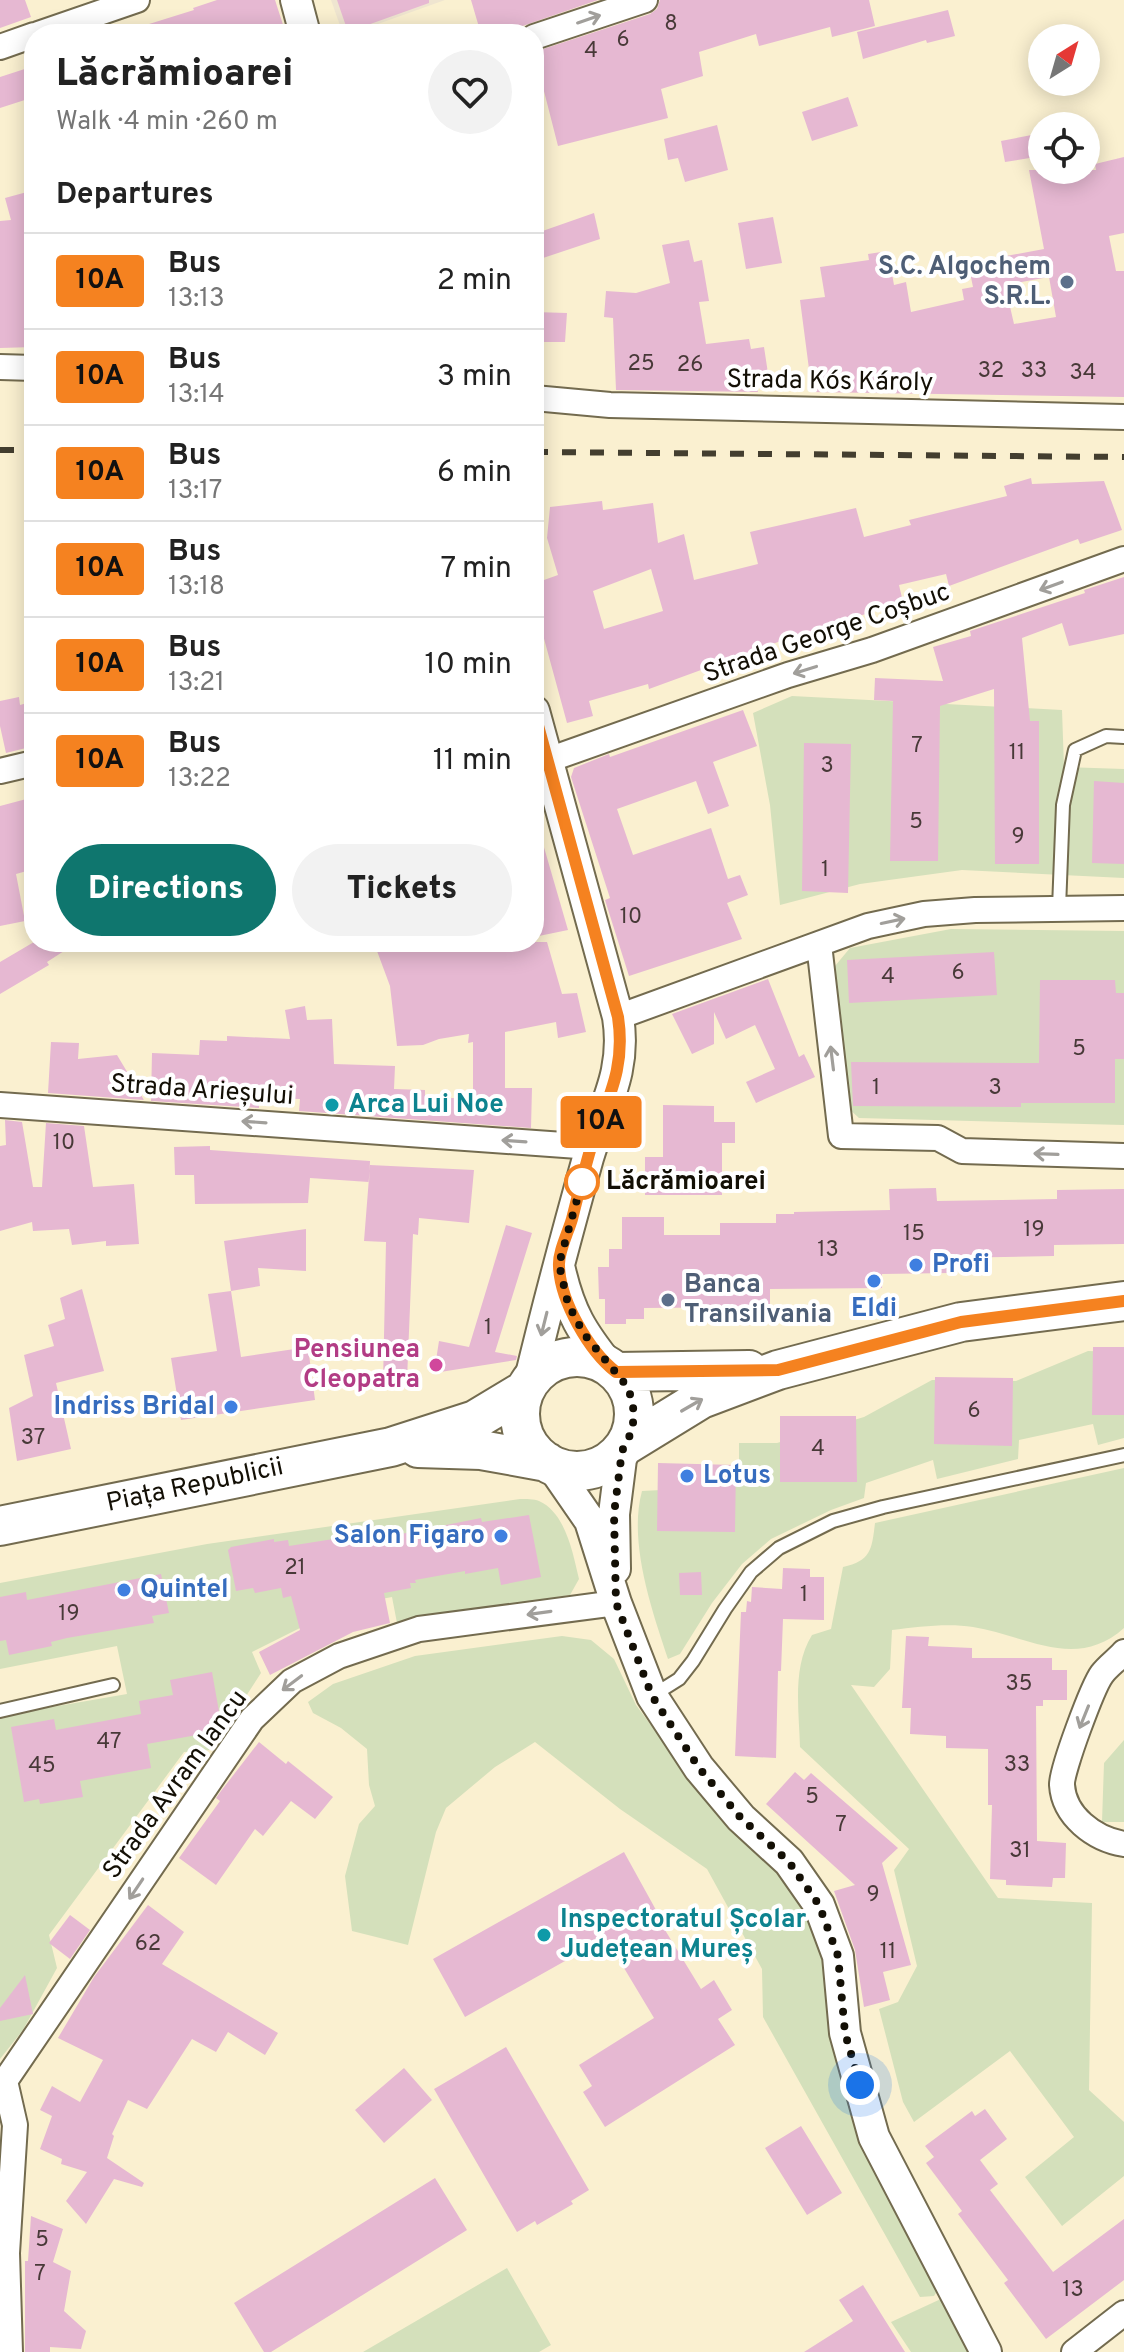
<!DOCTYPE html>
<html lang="en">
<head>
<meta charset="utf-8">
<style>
  :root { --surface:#fff; --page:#f2f2f2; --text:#222; --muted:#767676; --line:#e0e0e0; --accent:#0f766e }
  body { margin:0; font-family:Overpass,sans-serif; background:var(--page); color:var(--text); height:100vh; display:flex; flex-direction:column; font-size:30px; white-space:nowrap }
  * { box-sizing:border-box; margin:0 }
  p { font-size:26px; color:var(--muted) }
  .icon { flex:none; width:44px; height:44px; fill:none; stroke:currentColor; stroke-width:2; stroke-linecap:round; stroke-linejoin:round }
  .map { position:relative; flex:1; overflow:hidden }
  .details { position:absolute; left:24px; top:24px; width:520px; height:928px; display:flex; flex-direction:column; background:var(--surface); border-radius:32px; box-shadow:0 4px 20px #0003 }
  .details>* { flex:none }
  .badge { padding:0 16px; border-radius:6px; font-size:28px; line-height:52px }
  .needle { width:52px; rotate:37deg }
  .fabs { position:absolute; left:1028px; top:24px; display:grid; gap:16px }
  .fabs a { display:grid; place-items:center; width:72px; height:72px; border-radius:50%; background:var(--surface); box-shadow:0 4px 20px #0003; font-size:40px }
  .you { position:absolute; width:40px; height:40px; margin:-20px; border:6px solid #fff; border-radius:50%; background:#1a73e8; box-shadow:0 0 0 12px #1a73e833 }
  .map>.badge { position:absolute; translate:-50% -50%; box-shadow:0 0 0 4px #fff }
  h2 { padding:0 32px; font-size:30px; line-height:72px }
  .round { display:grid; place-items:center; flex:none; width:84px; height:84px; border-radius:42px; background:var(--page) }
  .overview { display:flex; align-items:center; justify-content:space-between; height:136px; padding:0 32px }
  h1 { font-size:38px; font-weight:800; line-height:60px }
  .action { display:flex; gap:16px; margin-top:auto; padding:16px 32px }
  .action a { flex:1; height:92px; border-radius:48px; background:var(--accent); color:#fff; font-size:32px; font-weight:800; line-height:92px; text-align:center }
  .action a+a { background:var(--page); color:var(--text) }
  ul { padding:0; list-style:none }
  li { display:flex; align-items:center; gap:24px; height:96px; padding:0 32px; border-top:2px solid var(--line) }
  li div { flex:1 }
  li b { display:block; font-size:30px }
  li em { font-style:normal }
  li .badge { min-width:88px; font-weight:700; text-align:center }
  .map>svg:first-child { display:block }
  .industrial { fill:#efe5d0 }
  .green { fill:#d4e0bb }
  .building { fill:#e6b8d2; fill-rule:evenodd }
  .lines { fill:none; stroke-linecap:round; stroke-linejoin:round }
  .service-casing { stroke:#736b4f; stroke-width:16 }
  .minor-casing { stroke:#736b4f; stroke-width:28 }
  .tertiary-casing { stroke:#736b4f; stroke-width:34 }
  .primary-casing { stroke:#736b4f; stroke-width:42 }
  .service { stroke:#fff; stroke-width:12 }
  .minor { stroke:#fff; stroke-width:24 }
  .tertiary { stroke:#fff; stroke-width:30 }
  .primary { stroke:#fff; stroke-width:38 }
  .rail { stroke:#433e2f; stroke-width:6; stroke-dasharray:14 14; stroke-linecap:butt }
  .oneway { stroke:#a19f9b }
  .line-casing { stroke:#fff; stroke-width:18 }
  .line { stroke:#f58220; stroke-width:12 }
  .walk { stroke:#130f05; stroke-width:8; stroke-dasharray:0 14.4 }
  .service-dot { fill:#5c6f8a; stroke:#fff; stroke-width:3 }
  .culture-dot { fill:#0f9aa8; stroke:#fff; stroke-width:3 }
  .stop-dot { fill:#fff; stroke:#f58220; stroke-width:4 }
  .shop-dot { fill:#3f7fe0; stroke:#fff; stroke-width:3 }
  .hotel-dot { fill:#d1479c; stroke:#fff; stroke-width:3 }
  .labels { text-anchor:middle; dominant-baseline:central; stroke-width:8; stroke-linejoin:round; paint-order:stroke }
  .number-label { font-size:22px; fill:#483938 }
  .service-label { font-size:26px; font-weight:bold; fill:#4e5e75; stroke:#fff; text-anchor:end }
  .street-label { font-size:26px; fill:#130f05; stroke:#fff }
  .culture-label { font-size:26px; font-weight:bold; fill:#0d838f; stroke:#fff; text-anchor:start }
  .stop-label { font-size:26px; font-weight:bold; fill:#130f05; stroke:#fff; text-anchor:start }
  .shop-label { font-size:26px; font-weight:bold; fill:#366cbe; stroke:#fff; text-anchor:start }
  .hotel-label { font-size:26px; font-weight:bold; fill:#b23c85; stroke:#fff; text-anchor:end }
</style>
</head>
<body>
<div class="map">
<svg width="1124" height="2352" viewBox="0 0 1124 2352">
  <rect width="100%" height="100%" fill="#faf0d0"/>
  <path class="industrial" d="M331,0H445L350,34H343Z"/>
  <path class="green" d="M792,696L1062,710L1064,767L1124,769V878L962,870L860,884L780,905L770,805L753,713Z
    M951,929L1124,931V1125L859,1118L846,1106L835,966L850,948Z
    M1088,1351L1124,1352V1438L1098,1445L1093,1424L1019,1440L1018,1459L937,1479L933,1460L866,1483L864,1498L831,1510L771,1539L742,1564L712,1603L680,1654L668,1659C652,1611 628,1542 642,1491L739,1486V1443H777L864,1417L932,1380L1016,1381Z
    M1124,1468V1628C1076,1671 1027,1636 973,1627C947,1623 918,1627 892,1630L890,1669L874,1687L851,1685L998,1898L1092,1903L1089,2090L1124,2122V2176L1062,2226L1025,2177L1074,2137L1010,2051L914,2122L903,2102L879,2009L898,2002L917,1966L894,1870L909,1849L800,1747C799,1710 792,1667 812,1635L831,1629L843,1567C871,1561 872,1549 875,1523Z
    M520,1499C526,1499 534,1499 539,1501C566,1513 573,1554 579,1579L570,1595L397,1623L392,1597L344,1606L252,1652L261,1673L211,1750L184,1752L49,1935L57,1968L23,2030L0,2059V1716L127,1694L117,1646L0,1669V1583L207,1544Z
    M562,1636L591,1640L614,1659L636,1705L688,1775L783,1867L811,1911L941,2285L934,2296L920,2297L763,2017L762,1969L707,1869L620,1809L535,1742L495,1767L446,1808L436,1832L408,1945L352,1931L345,1876L359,1824L375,1806L369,1785L367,1749L341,1728L313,1713L308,1702L333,1684L415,1656Z
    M1124,1740V1822H1102L1104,1763Z
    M507,2268L551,2345L539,2352H363Z
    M943,2298L970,2352H911L891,2322Z"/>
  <path class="building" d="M0,0H25L31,17L0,28Z
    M217,0H275L286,34H134L133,29L194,10L193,8Z
    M337,0H429V3L348,32Z
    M471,0H598L499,34H481Z
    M660,0H869L875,26L832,37L830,27L759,46L756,34L699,52L703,76L661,89L668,118L558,146L534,52L650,14L657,9Z
    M948,10L955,36L927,43L926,40L863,59L857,32Z
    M34,66V97L0,108V77Z
    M848,97L858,126L812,141L802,112Z
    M717,125L728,170L685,182L678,158L668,160L664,139Z
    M1042,133V156L1005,162L1001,141Z
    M1124,157V233L1109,236L1116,271H1124V397L812,392L800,300L825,297L820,267L869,260L868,254L888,251L894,285L906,282L911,312L964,300L962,289L973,287L968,263L1044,249L1029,170H1096L1095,164ZM1049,277L1056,317L1014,324L1005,285Z
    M27,192L34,216V347L0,348V221L11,220L5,198Z
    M594,213L600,239L534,261V234Z
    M773,217L782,263L746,269L738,223Z
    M689,240L694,262L702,260L709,301L699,302L706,344L749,339L751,349L764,347L769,380L756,382L758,392L616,390L613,318L604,317L606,291L636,293L670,283L662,245Z
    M534,312L567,313L565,342H534Z
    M1031,478L1032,484L1104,481L1122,530L1080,544L1078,539L949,586L946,574L899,585L903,602L778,642L649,689L648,684L589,701L593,716L567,723L540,624L544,580L558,575L547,538L550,507L602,501L603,510L653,503L658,543L684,534L694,580L758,564L750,532L856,508L864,537L911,525L909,520L1007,496L1004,486ZM651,569L663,611L604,629L593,591Z
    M1124,577V634L1069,646L1062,623L1022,638L1030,721H1039V864H995L994,689L940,706L938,861H890L893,701L874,700L875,678L943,681L933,647L971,636L970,631L1085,593L1084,590Z
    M19,697L20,705L34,701V746L6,753L0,726V701Z
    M743,710L757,746L713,762L729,806L708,814L696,781L617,809L633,855L711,828L728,879L740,875L748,895L727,903L742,939L629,976L605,900L610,898L571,777L574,768L609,754L610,757Z
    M804,743L851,744L848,893L802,891Z
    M1094,781L1124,783V864L1092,863Z
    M34,797V869L16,874L25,921L0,926V806Z
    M541,837L568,930L534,937V838Z
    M34,942H78L47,962L49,965L0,994V962Z
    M410,942H547L562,994L577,993L586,1032L558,1038L556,1022L505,1032V1088H532L531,1128L299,1111L300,1099L259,1098V1108L151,1101L152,1053L199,1055L200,1040L227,1041V1036L290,1039L285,1010L305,1006L307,1020L332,1019L334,1064L395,1066L394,1089L425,1090V1098H473V1042L468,1043L469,1034L439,1039L423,1045L397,1046L390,986L377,951Z
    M994,952L997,995L849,1003L847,960Z
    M768,979L799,1057L804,1054L815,1077L756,1103L746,1082L775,1069L755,1025L726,1039L714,1012V1044L692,1054L672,1014Z
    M1040,980H1115L1116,993H1124V1059H1115V1103H1021V1107L853,1106L851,1062L1039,1063Z
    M51,1042L79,1043L78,1059L117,1055L144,1100L48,1093Z
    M663,1105L714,1106V1122H735V1143H722V1195H645V1157H663Z
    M5,1120L22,1122L33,1187H42L46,1123L84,1126L93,1187L134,1184L139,1244L106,1246V1241L72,1245L69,1229L33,1231L32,1222L0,1231V1146L6,1145Z
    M210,1146V1150L370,1161L369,1182L310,1178L308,1203L195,1204L194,1175H175L174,1147Z
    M370,1165L474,1170L469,1223L419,1218L418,1235L413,1234L407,1380L383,1383L386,1242L364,1241Z
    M936,1188L937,1201L1057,1199V1190L1124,1189V1244L1054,1245V1256L948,1258L949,1273L882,1274V1288L770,1289V1307L644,1308V1319H626V1324H605V1299H599L598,1267H609V1249H622V1217H664V1235H720V1223H776V1214H794V1212L890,1210L889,1189Z
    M506,1225L532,1233L495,1352L517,1356L516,1360L434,1373L439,1341L469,1347Z
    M306,1229V1271L258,1268L260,1286L231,1291L224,1241Z
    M82,1289L104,1371L56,1383L71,1449L17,1461L9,1408L33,1396L24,1355L54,1346L48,1325L65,1319L60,1298Z
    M231,1291L241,1357L308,1347L315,1400L181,1420L171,1358L217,1351L208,1294Z
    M1093,1347H1124V1415H1092Z
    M935,1377L1013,1378L1012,1446L934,1444Z
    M780,1416H856L857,1482H780Z
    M658,1463L736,1465L735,1532L657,1531Z
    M529,1515L541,1577L501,1585L498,1568L465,1574V1571L415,1580L416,1583H410L411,1588L384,1593L390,1623L353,1632L270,1675L259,1652L300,1630L291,1596L283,1598L281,1588L255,1593L253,1588L236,1591L228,1550L231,1547L274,1539V1542L288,1540L289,1546L378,1532V1535L390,1533L391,1536L481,1518L482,1522Z
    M783,1568L810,1569V1577H824V1620L783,1619L781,1671H778L776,1758L735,1756L741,1612H746L747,1601L751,1602L752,1587L782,1589Z
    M701,1572L702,1595H680L679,1573Z
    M161,1574L169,1613L152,1616L154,1623L67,1638L51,1642L52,1646L9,1655L6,1640L0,1641V1597L26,1592L27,1600Z
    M906,1636L929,1637L928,1646L972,1648V1658H1052V1670H1067V1700H1043V1706H1036L1037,1841L1066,1843L1065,1878H1053L1052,1887L1006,1885V1880L990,1879L992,1805H988V1749L946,1748V1736L910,1734L911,1708H902Z
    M212,1672L220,1717L216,1718L219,1731L147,1744L151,1768L80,1781L83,1797L40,1804L39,1799L24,1802L11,1727L54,1719L56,1730L141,1714L139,1701L173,1695L170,1680Z
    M259,1742L286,1764L288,1761L333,1797L315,1819L291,1801L263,1836L255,1829L216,1885L179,1858L220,1801L216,1798L221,1791Z
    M795,1772L804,1780L811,1773L898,1848L882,1863L911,1965L883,1972L890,2000L864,2007L855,1950L834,1891L855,1885L766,1804Z
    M624,1852L656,1910L654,1912L701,1989L714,1980L732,2010L718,2019L735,2045L605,2127L583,2092L592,2086L579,2065L654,2018L606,1938L465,2017L433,1959Z
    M148,1905L184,1932L162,1964L278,2033L265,2055L228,2032L216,2052L192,2039L147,2109L128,2100L112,2134L114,2136L107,2158L144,2183L142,2187L114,2179L86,2224L66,2201L87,2172L61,2164L62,2159L40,2149L52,2116L40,2110L52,2086L80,2102L103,2060L58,2038L94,1977Z
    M70,1915L90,1930L70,1959L49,1943Z
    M25,1975L33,2014L0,2021V2008Z
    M506,2047L589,2190L571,2201L573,2204L537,2225L535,2221L517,2232L434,2089Z
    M404,2068L432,2100L384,2143L355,2110Z
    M985,2109L1007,2139L980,2160L998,2184L990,2190L1053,2272L1124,2219V2280L1046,2339L1004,2283L1008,2280L958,2214L962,2211L926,2163L934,2157L925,2146L972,2111L975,2116Z
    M801,2126L842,2193L807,2215L765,2148Z
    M435,2178L467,2230L271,2352H264L234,2303Z
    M31,2216L63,2229L53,2262L71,2271L64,2311L86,2331L81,2349L50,2347V2352H25V2261H28Z
    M863,2285L905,2352H804L853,2321L839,2300Z"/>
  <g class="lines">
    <defs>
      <path id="service" d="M1059,908L1063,805L1075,750L1106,736L1124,737
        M652,1696L679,1679L693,1661L725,1609L751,1572L779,1548L833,1521L883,1507L1124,1455
        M0,1711L113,1685"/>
      <path id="minor" d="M38,34L137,0
        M534,37L645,0
        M0,47L34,35
        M0,367L34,368
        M534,398L610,405L1124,417
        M548,760L788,675L872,650L1124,559
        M0,771L34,763
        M819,944L841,1136L938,1138L962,1151L1124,1156
        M618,1017L868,926L924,914L975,910L1124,908
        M0,1105L592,1147
        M1124,1652C1117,1660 1108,1666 1102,1674C1093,1686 1061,1771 1062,1785C1064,1816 1094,1839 1124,1844
        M5,2081L15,2125L7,2253L10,2352
        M0,2083L5,2081L252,1719L292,1681L339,1656L419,1629L616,1603
        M1074,2352L1124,2313"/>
      <path id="tertiary" d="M296,0L305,34
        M560,1270C570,1313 582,1332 609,1366
        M529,1383C547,1308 567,1233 588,1158C603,1107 627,1073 618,1017L534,711
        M552,1466L590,1521L616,1603L652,1696L699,1768L741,1818L789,1862L819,1905L838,1956L845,2033L874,2137L986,2352
        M615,1569L614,1514L622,1451"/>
      <path id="primary" d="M520 1414a57 57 0 1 1 114 0a57 57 0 1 1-114 0Z
        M616,1372L749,1370
        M626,1445L701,1399L778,1370L961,1322L1124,1301
        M418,1448L481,1450L547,1462
        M0,1526L391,1447L475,1420L525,1390"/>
    </defs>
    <use href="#service" class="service-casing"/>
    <use href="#minor" class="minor-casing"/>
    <use href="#tertiary" class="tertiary-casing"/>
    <use href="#primary" class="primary-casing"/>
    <use href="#service" class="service"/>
    <use href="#minor" class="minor"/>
    <use href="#tertiary" class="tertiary"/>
    <use href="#primary" class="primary"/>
    <path class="rail" d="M0,450H34
      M534,452L1124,457"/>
  </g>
  <defs><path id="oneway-shaft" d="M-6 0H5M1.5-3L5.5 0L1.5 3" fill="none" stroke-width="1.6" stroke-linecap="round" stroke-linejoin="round" transform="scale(2)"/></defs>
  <g class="oneway">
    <use href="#oneway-shaft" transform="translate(589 19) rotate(-19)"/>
    <use href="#oneway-shaft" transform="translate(1051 586) rotate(160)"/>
    <use href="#oneway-shaft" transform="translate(805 670) rotate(163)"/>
    <use href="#oneway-shaft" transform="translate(893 921) rotate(-12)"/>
    <use href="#oneway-shaft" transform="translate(832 1058) rotate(-97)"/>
    <use href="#oneway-shaft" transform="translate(254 1122) rotate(-176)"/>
    <use href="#oneway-shaft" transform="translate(514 1141) rotate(-176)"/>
    <use href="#oneway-shaft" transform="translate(1046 1154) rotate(-178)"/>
    <use href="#oneway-shaft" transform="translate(544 1324) rotate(104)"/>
    <use href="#oneway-shaft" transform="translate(692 1405) rotate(-30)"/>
    <use href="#oneway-shaft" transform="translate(539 1613) rotate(172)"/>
    <use href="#oneway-shaft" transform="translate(292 1683) rotate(143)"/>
    <use href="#oneway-shaft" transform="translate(1084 1717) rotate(112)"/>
    <use href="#oneway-shaft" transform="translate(136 1889) rotate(124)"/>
  </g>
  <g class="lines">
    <defs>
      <path id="line" d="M534,711L618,1017C626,1070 607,1099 591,1147C584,1171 578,1195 572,1219C568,1233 558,1252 559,1266C560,1301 589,1351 616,1372L778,1370L961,1322L1124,1301"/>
    </defs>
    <use href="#line" class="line-casing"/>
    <use href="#line" class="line"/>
    <path class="walk" d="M582,1182L585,1171L559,1264L568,1304L584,1334L626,1385L632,1399L634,1415L632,1431L622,1451L614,1514L616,1603L652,1696L699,1768L741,1818L789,1862L819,1905L838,1956L845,2033L860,2085"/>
  </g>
  <g class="service-dot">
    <circle cx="1067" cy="282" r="8"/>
    <circle cx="668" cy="1300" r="8"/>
  </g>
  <g class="culture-dot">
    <circle cx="332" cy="1105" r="8"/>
    <circle cx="544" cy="1935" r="8"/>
  </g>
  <circle class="stop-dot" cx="582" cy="1182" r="16"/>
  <g class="shop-dot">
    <circle cx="916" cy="1265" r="8"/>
    <circle cx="874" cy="1281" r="8"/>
    <circle cx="231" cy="1407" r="8"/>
    <circle cx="687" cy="1476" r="8"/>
    <circle cx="501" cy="1536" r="8"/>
    <circle cx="124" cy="1590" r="8"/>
  </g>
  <circle class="hotel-dot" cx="436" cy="1365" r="8"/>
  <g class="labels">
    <g class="number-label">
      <text x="671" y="24">8</text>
      <text x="623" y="40">6</text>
      <text x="591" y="51">4</text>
      <text x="641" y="364">25</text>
      <text x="690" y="365">26</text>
      <text x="991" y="371">32</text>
      <text x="1034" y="371">33</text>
      <text x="1083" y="373">34</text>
      <text x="917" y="746">7</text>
      <text x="1017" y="753">11</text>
      <text x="827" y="766">3</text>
      <text x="916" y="822">5</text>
      <text x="1018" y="837">9</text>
      <text x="825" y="870">1</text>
      <text x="631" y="917">10</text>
      <text x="958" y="973">6</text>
      <text x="888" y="977">4</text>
      <text x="1079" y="1049">5</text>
      <text x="876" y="1088">1</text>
      <text x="995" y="1088">3</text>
      <text x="64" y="1143">10</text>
      <text x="1034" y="1230">19</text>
      <text x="914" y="1234">15</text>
      <text x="828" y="1250">13</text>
      <text x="488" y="1328">1</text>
      <text x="974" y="1411">6</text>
      <text x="33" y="1438">37</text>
      <text x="818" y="1449">4</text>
      <text x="295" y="1568">21</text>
      <text x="804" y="1595">1</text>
      <text x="69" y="1614">19</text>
      <text x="1019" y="1684">35</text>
      <text x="109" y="1742">47</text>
      <text x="1017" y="1765">33</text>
      <text x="42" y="1766">45</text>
      <text x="812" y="1797">5</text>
      <text x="841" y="1825">7</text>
      <text x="1020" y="1851">31</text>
      <text x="873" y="1895">9</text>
      <text x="148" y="1944">62</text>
      <text x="888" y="1952">11</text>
      <text x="42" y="2240">5</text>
      <text x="40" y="2274">7</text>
      <text x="1073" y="2290">13</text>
    </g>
    <g class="service-label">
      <text x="1051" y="267">S.C. Algochem<tspan x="1051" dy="30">S.R.L.</tspan></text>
      <text x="684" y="1285" text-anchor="start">Banca<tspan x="684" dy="30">Transilvania</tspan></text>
    </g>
    <g class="street-label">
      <text transform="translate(830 382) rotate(1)">Strada Kós Károly</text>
      <text transform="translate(827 634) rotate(-19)">Strada George Coșbuc</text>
      <text transform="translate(202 1091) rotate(4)">Strada Arieșului</text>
      <text transform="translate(195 1486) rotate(-12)">Piața Republicii</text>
      <text transform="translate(176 1785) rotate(-54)">Strada Avram Iancu</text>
    </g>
    <g class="culture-label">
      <text x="348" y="1105">Arca Lui Noe</text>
      <text x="560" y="1920">Inspectoratul Școlar<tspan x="560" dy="30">Județean Mureș</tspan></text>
    </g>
    <g class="stop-label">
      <text x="606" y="1182">Lăcrămioarei</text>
    </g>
    <g class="shop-label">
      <text x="932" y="1265">Profi</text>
      <text x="874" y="1309" text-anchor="middle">Eldi</text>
      <text x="215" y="1407" text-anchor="end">Indriss Bridal</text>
      <text x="703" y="1476">Lotus</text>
      <text x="485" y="1536" text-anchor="end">Salon Figaro</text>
      <text x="140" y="1590">Quintel</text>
    </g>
    <g class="hotel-label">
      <text x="420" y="1350">Pensiunea<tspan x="420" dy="30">Cleopatra</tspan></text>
    </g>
  </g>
</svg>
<div class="fabs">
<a><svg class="needle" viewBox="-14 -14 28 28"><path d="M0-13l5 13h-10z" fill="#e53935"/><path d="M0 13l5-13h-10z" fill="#767676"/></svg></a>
<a><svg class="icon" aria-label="locate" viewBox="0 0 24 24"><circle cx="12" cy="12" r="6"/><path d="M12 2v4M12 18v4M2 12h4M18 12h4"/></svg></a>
</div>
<div class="you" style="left:860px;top:2085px"></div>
<b class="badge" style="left:601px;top:1122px;background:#f58220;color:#111">10A</b>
<section class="details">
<div class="overview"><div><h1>Lăcrămioarei</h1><p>Walk · 4 min · 260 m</p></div><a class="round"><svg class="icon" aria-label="heart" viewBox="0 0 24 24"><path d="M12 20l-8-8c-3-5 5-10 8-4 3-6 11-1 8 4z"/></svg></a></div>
<h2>Departures</h2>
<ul>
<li><span class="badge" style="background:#f58220;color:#111">10A</span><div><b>Bus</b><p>13:13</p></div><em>2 min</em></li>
<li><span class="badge" style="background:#f58220;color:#111">10A</span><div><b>Bus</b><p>13:14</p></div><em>3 min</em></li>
<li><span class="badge" style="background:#f58220;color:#111">10A</span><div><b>Bus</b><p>13:17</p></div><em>6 min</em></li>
<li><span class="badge" style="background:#f58220;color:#111">10A</span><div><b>Bus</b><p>13:18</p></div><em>7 min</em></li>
<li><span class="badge" style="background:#f58220;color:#111">10A</span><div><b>Bus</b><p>13:21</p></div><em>10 min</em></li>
<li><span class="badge" style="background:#f58220;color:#111">10A</span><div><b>Bus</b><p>13:22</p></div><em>11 min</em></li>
</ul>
<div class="action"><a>Directions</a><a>Tickets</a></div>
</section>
</div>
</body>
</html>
